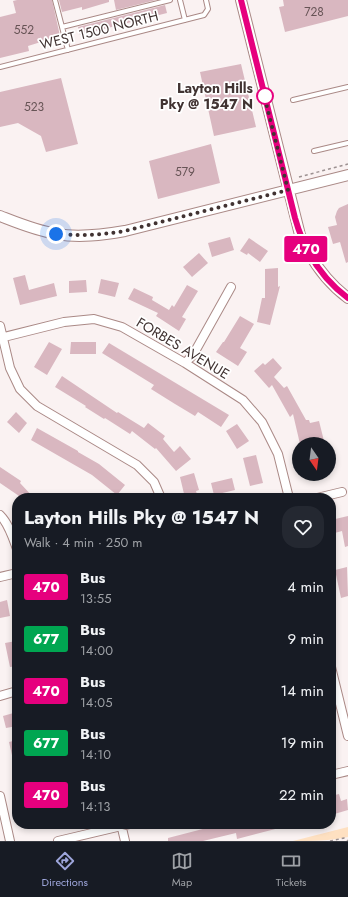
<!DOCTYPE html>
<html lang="en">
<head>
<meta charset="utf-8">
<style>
  :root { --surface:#171b24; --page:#242831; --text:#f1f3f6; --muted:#9ea1a6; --line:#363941; --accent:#9ea6db }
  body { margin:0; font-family:Jost,sans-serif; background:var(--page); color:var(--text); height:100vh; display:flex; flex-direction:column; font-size:15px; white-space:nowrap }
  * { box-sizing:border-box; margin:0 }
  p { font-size:13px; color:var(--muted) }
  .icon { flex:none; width:22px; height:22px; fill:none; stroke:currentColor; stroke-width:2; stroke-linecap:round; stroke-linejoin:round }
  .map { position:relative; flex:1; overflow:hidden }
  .drawer { position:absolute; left:12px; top:493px; width:324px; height:336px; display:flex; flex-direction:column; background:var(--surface); border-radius:16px; box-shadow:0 2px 6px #0003 }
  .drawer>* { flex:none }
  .badge { padding:0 8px; border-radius:3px; font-size:14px; line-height:26px }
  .needle { width:26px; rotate:166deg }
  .tools { position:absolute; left:292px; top:437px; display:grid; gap:8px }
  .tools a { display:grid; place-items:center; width:44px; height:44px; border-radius:50%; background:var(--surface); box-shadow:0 2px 6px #0003; font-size:20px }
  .you { position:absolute; width:20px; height:20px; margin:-10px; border:3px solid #fff; border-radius:50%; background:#1a73e8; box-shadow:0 0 0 6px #1a73e833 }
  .map>.badge { position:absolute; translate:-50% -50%; box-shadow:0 0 0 2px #fff }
  .round { display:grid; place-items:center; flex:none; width:42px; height:42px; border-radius:16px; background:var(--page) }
  .headline { display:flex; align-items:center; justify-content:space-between; height:68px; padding:0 12px }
  h1 { font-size:19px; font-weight:700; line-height:30px }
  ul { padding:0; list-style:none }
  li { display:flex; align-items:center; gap:12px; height:52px; padding:0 12px }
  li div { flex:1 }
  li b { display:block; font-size:15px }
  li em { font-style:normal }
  li .badge { min-width:44px; font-weight:700; text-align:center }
  .tabs { display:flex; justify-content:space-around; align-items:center; height:56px; border-top:1px solid var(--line); background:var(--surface); font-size:11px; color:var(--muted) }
  .tabs a { display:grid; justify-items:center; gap:2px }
  .tabs .on { color:var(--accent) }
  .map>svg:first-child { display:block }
  .green { fill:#fee0c1 }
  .building { fill:#d9b7c0 }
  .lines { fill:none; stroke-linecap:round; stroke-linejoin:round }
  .service-casing { stroke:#aa8986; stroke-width:6 }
  .minor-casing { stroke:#aa8986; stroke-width:10 }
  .tertiary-casing { stroke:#aa8986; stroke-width:12 }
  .path { stroke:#9c9191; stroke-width:1.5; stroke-dasharray:3 3; stroke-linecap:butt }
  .service { stroke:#fff; stroke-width:4 }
  .minor { stroke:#fff; stroke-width:8 }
  .tertiary { stroke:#fff; stroke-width:10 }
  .line-casing { stroke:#fff; stroke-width:9 }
  .line { stroke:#e6007e; stroke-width:6 }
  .walk { stroke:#413332; stroke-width:4; stroke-dasharray:0 7.2 }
  .stop-dot { fill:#fff; stroke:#e6007e; stroke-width:2 }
  .labels { text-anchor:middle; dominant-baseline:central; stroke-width:3.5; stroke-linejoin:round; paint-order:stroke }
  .number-label { font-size:12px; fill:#675456 }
  .street-label { font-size:14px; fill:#413332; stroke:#fff }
  .stop-label { font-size:14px; font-weight:bold; fill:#413332; stroke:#fff; text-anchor:end }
</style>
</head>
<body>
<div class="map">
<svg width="348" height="841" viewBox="0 0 348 841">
  <rect width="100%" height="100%" fill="#faf2f2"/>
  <path class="green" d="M348,827V837C330,841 312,841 293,841Z"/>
  <path class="building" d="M17,0H52L60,36L28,46L29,51L0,58V17L16,13L13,1Z
    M59,0H109V2L82,10V7L62,12Z
    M114,0H156L116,10Z
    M283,0H348V16L285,32L279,7L284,6Z
    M165,5L167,13L80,35L78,27Z
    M241,64L256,127L214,136L200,72Z
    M61,78L78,144L46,152L41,136L18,123L0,127V92Z
    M211,144L220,183L158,199L149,161Z
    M348,204V262L346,263L340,242L333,244L328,227L337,225L335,217L337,211L339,208Z
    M230,237L234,250L212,257L208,243Z
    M249,238L268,251L260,262L248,253L247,255L240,251Z
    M199,253L208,263L192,277L183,267Z
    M278,268V287L280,286L270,325L257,322L262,298H265V269Z
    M25,275L29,290L54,283L57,296L20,305L13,278Z
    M101,279L119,283L115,297L98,293Z
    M86,280L87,292L69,293V281Z
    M187,285L198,291L182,317L186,319L179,331L156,316L158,313L128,299L134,288L153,297L152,300L169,310L172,305L174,307Z
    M240,316L254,324L240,348L247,352L238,366L216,352L223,342H224Z
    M49,342L62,349L47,375L34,367Z
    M71,342H96V354H70Z
    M109,343L229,415L221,427L198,412L195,416L175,404L151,389L154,385L102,353Z
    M273,358L282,368L274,377L284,388L287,386L306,420H309L310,423L319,421L324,441L311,444H300L293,414L290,417L272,385L269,388L254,371L263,363L265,365Z
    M62,376L117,413L118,412L144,428L148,423L165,436L163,439L174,452L180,446L191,459L176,471L156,448L155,449L132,431L130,434L105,418L104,419L85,407L86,406L55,387Z
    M16,412L27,423L19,433L7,422Z
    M237,424L249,441L237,449L226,431Z
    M37,428L78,451V452L99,464L125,485L117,495L92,475L31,440Z
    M256,455L263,483L250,486L243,458Z
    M0,467L21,481L20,483L34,498H22L0,483Z
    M194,473L199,490L196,491L198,498H185L180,477Z
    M232,478L235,490L214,495L211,483Z
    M348,516V546L345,547L342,531L331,534V520Z
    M347,567L348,596L341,598L335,570Z
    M7,600L10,616L0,618V602Z
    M16,641L17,666L10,667L5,643Z
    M17,712V726L6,728L3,716Z
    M17,740V764H14L9,742Z
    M339,794L341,801L347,799L348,810L331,815V796Z
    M222,824H286L287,826L237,839L236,833L203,841H168V838Z"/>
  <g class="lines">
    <defs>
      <path id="service" d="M55,0L68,50
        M180,0L185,20
        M62,27L170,0
        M0,67L204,15L208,9L206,0
        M293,100L348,87
        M314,151L348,143"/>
      <path id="minor" d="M0,326L10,368L20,389L37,406L137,465L154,482L161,498
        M0,338L64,322L94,319L122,327L185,363L243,400L262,422L278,454L289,498
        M185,363L193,355L231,287
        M317,498L342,492
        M0,515C9,524 13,538 17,549
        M0,577L17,573
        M331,667L348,736
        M0,696L17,691
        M331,775L348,771
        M0,796L10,841
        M121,824L125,841
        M58,841L130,824"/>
      <path id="tertiary" d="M241,0L300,235C311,260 325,281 348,298
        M0,216C18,223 37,231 57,234C79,238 102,235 125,231L348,175"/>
    </defs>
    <use href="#service" class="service-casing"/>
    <use href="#minor" class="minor-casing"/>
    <use href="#tertiary" class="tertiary-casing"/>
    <path class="path" d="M299,177L348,164
      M330,841L344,838L348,841"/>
    <use href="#service" class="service"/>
    <use href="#minor" class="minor"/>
    <use href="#tertiary" class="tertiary"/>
  </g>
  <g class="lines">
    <defs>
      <path id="line" d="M241,0L295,218C304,250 321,278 348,298"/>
    </defs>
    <use href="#line" class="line-casing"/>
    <use href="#line" class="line"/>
    <path class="walk" d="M56,234C80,236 101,235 125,231L288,190L264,95L265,96"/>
  </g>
  <circle class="stop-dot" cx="265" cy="96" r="8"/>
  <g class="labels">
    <g class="number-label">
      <text x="314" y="12">728</text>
      <text x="24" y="30">552</text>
      <text x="34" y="107">523</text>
      <text x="185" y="172">579</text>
    </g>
    <g class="street-label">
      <text transform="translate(99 30) rotate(-14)">WEST 1500 NORTH</text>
      <text transform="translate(183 348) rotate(31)">FORBES AVENUE</text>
    </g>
    <g class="stop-label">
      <text x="253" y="88">Layton Hills<tspan x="253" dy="16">Pky @ 1547 N</tspan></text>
    </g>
  </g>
</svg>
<div class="tools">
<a><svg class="needle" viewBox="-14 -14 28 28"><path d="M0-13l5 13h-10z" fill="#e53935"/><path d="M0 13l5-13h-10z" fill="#9ea1a6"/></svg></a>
</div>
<div class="you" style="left:56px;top:234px"></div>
<b class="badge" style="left:306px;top:249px;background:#e6007e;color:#fff">470</b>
<section class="drawer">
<div class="headline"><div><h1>Layton Hills Pky @ 1547 N</h1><p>Walk · 4 min · 250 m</p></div><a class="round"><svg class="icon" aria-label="heart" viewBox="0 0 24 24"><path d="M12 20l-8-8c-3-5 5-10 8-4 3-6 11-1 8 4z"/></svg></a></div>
<ul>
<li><span class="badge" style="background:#e6007e;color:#fff">470</span><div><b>Bus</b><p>13:55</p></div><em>4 min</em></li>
<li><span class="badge" style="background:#00a651;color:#fff">677</span><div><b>Bus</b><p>14:00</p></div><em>9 min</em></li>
<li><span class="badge" style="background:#e6007e;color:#fff">470</span><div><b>Bus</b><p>14:05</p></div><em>14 min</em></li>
<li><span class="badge" style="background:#00a651;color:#fff">677</span><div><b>Bus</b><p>14:10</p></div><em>19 min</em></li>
<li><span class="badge" style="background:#e6007e;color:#fff">470</span><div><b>Bus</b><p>14:13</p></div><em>22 min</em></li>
</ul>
</section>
</div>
<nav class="tabs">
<a class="on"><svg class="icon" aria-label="directions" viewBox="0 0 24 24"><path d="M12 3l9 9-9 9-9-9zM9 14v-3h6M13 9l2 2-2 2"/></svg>Directions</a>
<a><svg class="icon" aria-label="map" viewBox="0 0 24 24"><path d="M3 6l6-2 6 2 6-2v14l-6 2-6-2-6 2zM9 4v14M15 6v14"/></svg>Map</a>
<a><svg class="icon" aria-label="tickets" viewBox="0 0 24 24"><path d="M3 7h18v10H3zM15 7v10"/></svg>Tickets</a>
</nav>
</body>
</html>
